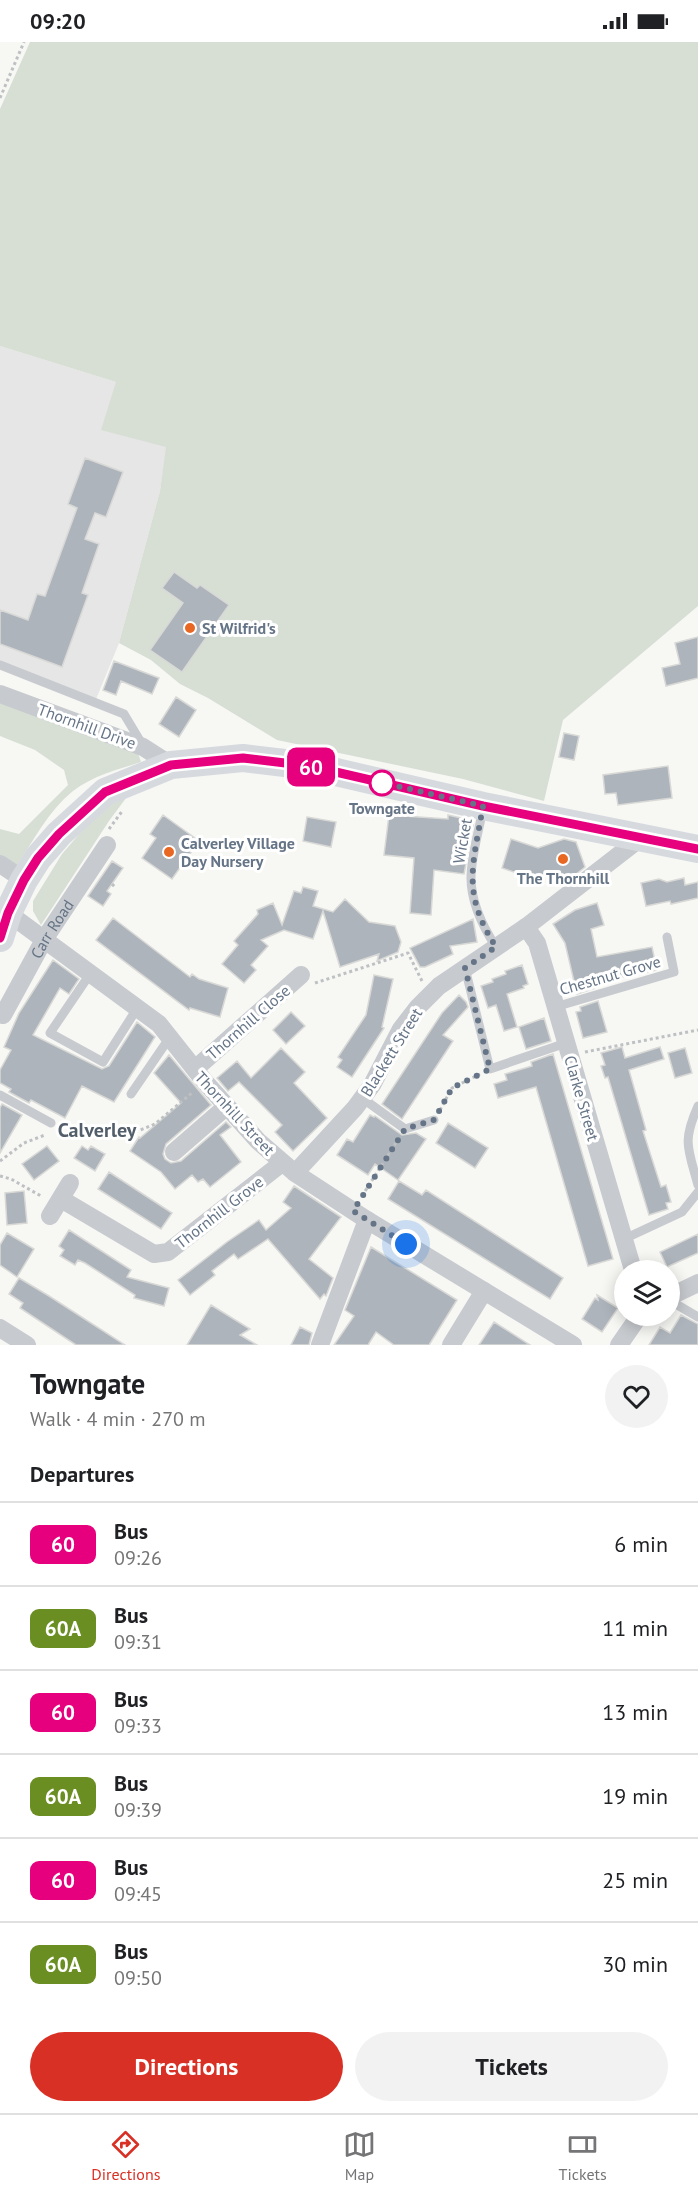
<!DOCTYPE html>
<html lang="en">
<head>
<meta charset="utf-8">
<style>
  :root { --surface:#fff; --page:#f2f2f2; --text:#202124; --muted:#757577; --line:#e0e0e0; --accent:#d93025 }
  body { margin:0; font-family:"PT Sans",sans-serif; background:var(--page); color:var(--text); height:100vh; display:flex; flex-direction:column; font-size:22px; white-space:nowrap }
  * { box-sizing:border-box; margin:0 }
  p { font-size:20px; color:var(--muted) }
  .icon { flex:none; width:33px; height:33px; fill:none; stroke:currentColor; stroke-width:2; stroke-linecap:round; stroke-linejoin:round }
  .map { position:relative; height:1303px; overflow:hidden }
  .drawer { display:flex; flex-direction:column; background:var(--surface); flex:1 }
  .drawer>* { flex:none }
  .badge { padding:0 12px; border-radius:9px; font-size:21px; line-height:39px }
  .controls { position:absolute; left:614px; top:1218px; display:grid; gap:12px }
  .controls a { display:grid; place-items:center; width:66px; height:66px; border-radius:50%; background:var(--surface); box-shadow:0 3px 15px #0003; font-size:30px }
  .you { position:absolute; width:30px; height:30px; margin:-15px; border:4px solid #fff; border-radius:50%; background:#1a73e8; box-shadow:0 0 0 9px #1a73e833 }
  .map>.badge { position:absolute; translate:-50% -50%; box-shadow:0 0 0 3px #fff }
  h2 { padding:0 30px; font-size:22px; line-height:54px }
  .round { display:grid; place-items:center; flex:none; width:63px; height:63px; border-radius:32px; background:var(--page) }
  .overview { display:flex; align-items:center; justify-content:space-between; height:102px; padding:0 30px }
  h1 { font-size:28px; font-weight:800; line-height:45px }
  .cta { display:flex; gap:12px; margin-top:auto; padding:12px 30px }
  .cta a { flex:1; height:69px; border-radius:36px; background:var(--accent); color:#fff; font-size:24px; font-weight:800; line-height:69px; text-align:center }
  .cta a+a { background:var(--page); color:var(--text) }
  ul { padding:0; list-style:none }
  li { display:flex; align-items:center; gap:18px; height:84px; padding:0 30px; border-top:2px solid var(--line) }
  li div { flex:1 }
  li b { display:block; font-size:22px }
  li em { font-style:normal }
  li .badge { min-width:66px; font-weight:700; text-align:center }
  .status { display:flex; justify-content:space-between; align-items:center; height:42px; padding:0 30px; background:var(--surface); direction:ltr }
  .status svg { height:16px; fill:currentColor }
  .tabs { display:flex; justify-content:space-around; align-items:center; height:84px; border-top:2px solid var(--line); background:var(--surface); font-size:16px; color:var(--muted) }
  .tabs a { display:grid; justify-items:center; gap:3px }
  .tabs .current { color:var(--accent) }
  .map>svg:first-child { display:block }
  .built { fill:#e5e6e5 }
  .green { fill:#d7dfd5 }
  .building { fill:#aeb4bb; stroke:#d8d9d6; stroke-width:1.5 }
  .lines { fill:none; stroke-linecap:round; stroke-linejoin:round }
  .path { stroke:#bec1c3; stroke-width:3; stroke-dasharray:3 3; stroke-linecap:butt }
  .service { stroke:#c7cace; stroke-width:9 }
  .minor { stroke:#c7cace; stroke-width:18 }
  .primary { stroke:#d6dadf; stroke-width:28 }
  .line-casing { stroke:#fff; stroke-width:14 }
  .line { stroke:#e6007e; stroke-width:9 }
  .walk { stroke:#657486; stroke-width:6; stroke-dasharray:0 10.8 }
  .poi-dot { fill:#e86823; stroke:#fff; stroke-width:2 }
  .stop-dot { fill:#fff; stroke:#e6007e; stroke-width:3 }
  .labels { text-anchor:middle; dominant-baseline:central; stroke-width:6; stroke-linejoin:round; paint-order:stroke }
  .poi-label { font-size:16px; font-weight:bold; fill:#657486; stroke:#fff; text-anchor:start }
  .street-label { font-size:16px; fill:#657486; stroke:#fff }
  .stop-label { font-size:16px; font-weight:bold; fill:#657486; stroke:#fff }
  .quarter-label { font-size:20px; font-weight:bold; fill:#535e6b; stroke:#fff }
</style>
</head>
<body>
<div class="status"><b>09:20</b><svg viewBox="0 0 49 12"><path d="M0 12V9h3v3zM5 12V6h3v6zM10 12V3h3v9zM15 12V0h3v12zM26 1h20v11H26zM47 4h2v5h-2z"/></svg></div>
<div class="map">
<svg width="698" height="1303" viewBox="0 0 698 1303">
  <rect width="100%" height="100%" fill="#f7f7f4"/>
  <path class="built" d="M0,304L116,340L167,404L160,449L119,601L94,662L0,627Z"/>
  <path class="green" d="M30,0H698V564L563,678L544,759L463,737L277,698L208,656L180,642L151,618L119,601L160,449L166,405L101,388L116,340L0,304V67Z
    M0,660L138,711L141,720C119,727 92,734 73,749C48,769 32,801 15,827L0,816V787L19,792L68,743L64,728L35,708L0,694Z
    M132,748L109,779L41,883L33,869V859L62,812L99,769Z"/>
  <path class="building" d="M85,416L123,430L106,475L95,471L85,497L99,502L82,551L88,553L62,625L0,602V568L28,578L37,552L45,554L77,466L68,462Z
    M174,530L197,546L200,543L229,563L182,630L150,608L183,561L162,546Z
    M698,595V636L666,644L662,626L680,622L675,601Z
    M114,619L159,636L152,652L121,639L116,653L103,648Z
    M176,655L196,668L179,695L159,682Z
    M564,691L579,694L574,718L559,715Z
    M668,724L672,756L618,763L616,751L605,752L603,733Z
    M163,773L199,799L172,837L142,816L156,796L150,792Z
    M389,773L448,777V773L474,779L464,832L434,828L431,873L410,871L414,816L384,813Z
    M307,775L336,780L331,805L303,799Z
    M511,797L538,806L564,797L576,800L585,825L575,833L558,838L557,834L531,836L502,826Z
    M112,819L123,826L107,849L111,852L103,864L88,854Z
    M684,836L685,843L698,840V856L671,862L670,859L646,864L641,841L659,837L667,840Z
    M303,845L318,849L313,864L333,870L345,857L369,880L395,884L401,900L398,910L377,919L379,912L340,925L323,869L313,897L284,888L261,898L268,904L251,923L256,928L244,941L222,922L238,903L234,899L258,872L257,868L273,861L282,883L294,849L301,851Z
    M597,861L604,883L591,887L597,915L652,905L657,928L593,941L595,946L577,952L565,901L553,882L575,868Z
    M113,876L190,935L192,932L199,937L228,946L220,975L190,966L189,968L96,898Z
    M473,877L477,900L450,904L453,912L425,925H420L410,906Z
    M53,918L79,937L69,952L60,946L33,993L102,1027L109,1024L137,980L155,995L114,1060L82,1044L65,1076L31,1058L29,1061L9,1050L11,1047L0,1041V1028L11,1008L4,1005L19,971Z
    M522,923L528,942L523,944L524,946L507,952L517,985L504,989L496,963L488,966L481,944L493,940L492,937L506,932L505,929Z
    M374,933L393,937L382,985L384,986L352,1035L337,1025L342,1018L338,1015L366,973Z
    M459,953L466,960L468,965L443,993L453,999L402,1077L382,1062L442,971Z
    M598,959L607,990L583,996L576,970L581,969L580,965Z
    M291,970L305,984L286,1002L273,988Z
    M544,976L551,999L526,1007L519,985Z
    M622,1005L625,1016L660,1005L664,1017L629,1028L646,1088L643,1089L661,1145L666,1143L671,1160L666,1161L668,1167L649,1173L608,1035L605,1036L601,1024L605,1023L601,1011Z
    M281,1006L305,1030L294,1041L327,1076L293,1109L275,1090L282,1083L239,1040L228,1049L217,1036L237,1019L251,1036Z
    M685,1006L692,1031L675,1036L668,1011Z
    M553,1012L613,1217L588,1224L536,1045L498,1056L494,1042L507,1038L505,1032L532,1024L531,1020Z
    M169,1013L211,1063L166,1102L163,1112L165,1117L171,1121L181,1119L226,1080L231,1085L220,1093L241,1120L210,1145L203,1137L198,1140L192,1133L175,1147L161,1130L130,1109L139,1095L140,1096L181,1061L154,1031Z
    M2,1062L22,1073L0,1111V1066Z
    M370,1073L374,1075L375,1074L402,1093L416,1091L426,1097L398,1138L375,1122L368,1133L337,1113L347,1097L353,1100Z
    M448,1081L488,1106L475,1126L436,1101Z
    M47,1104L59,1119L34,1138L22,1122Z
    M82,1104L88,1108L91,1104L105,1112L95,1129L74,1116Z
    M109,1130L172,1171L161,1187L98,1147Z
    M399,1139L422,1153L426,1148L563,1236L550,1257L388,1157Z
    M294,1144L341,1175L309,1217L333,1236L326,1254L324,1252L320,1257L268,1197L238,1217L234,1212L212,1229L215,1233L190,1253L178,1238L227,1200L259,1178L266,1188L291,1166L283,1160Z
    M24,1149L27,1181L7,1183L5,1151Z
    M69,1188L131,1228L127,1235L169,1246L164,1264L134,1256L135,1253L85,1221L78,1218L75,1223L60,1214L64,1208L59,1204Z
    M7,1191L34,1207L17,1235L0,1223V1203Z
    M698,1192V1211L667,1225L660,1210Z
    M371,1205L457,1258L429,1303H394L376,1290L368,1303H334L354,1274L345,1268Z
    M19,1236L49,1254L125,1303H76L20,1266L23,1261L9,1252Z
    M597,1253L618,1266L602,1290L582,1277L595,1256L598,1258Z
    M211,1263L250,1287L240,1293L257,1303H187Z
    M681,1273L698,1282V1303H649L660,1285L670,1291Z
    M494,1280L530,1303H479Z
    M300,1285L312,1291L309,1303H291Z"/>
  <g class="lines">
    <path class="path" d="M0,56L24,0
      M109,787L123,768
      M112,842L115,845
      M315,941L408,911L422,939
      M585,1010L698,988
      M440,1068L452,1046L480,1032
      M57,1092L138,1089L155,1082L193,1050
      M0,1119L24,1101L45,1093
      M0,1134L11,1137L41,1154
      M362,1154L399,1096"/>
    <path class="service" d="M0,623L124,672L142,702
      M483,767C479,788 471,815 471,836C471,861 483,885 496,905
      M465,926L490,1027L566,1001
      M90,932L50,991L103,1020L138,965
      M555,965L674,930L667,895
      M131,1052L170,995
      M0,1053L51,1081
      M362,1056L405,1087L434,1078
      M698,1064C682,1100 688,1106 698,1143
      M624,1197L682,1170L698,1150
      M669,1258L698,1275"/>
    <g class="minor">
      <path d="M0,652L143,705L171,723"/>
      <path d="M0,822L24,838"/>
      <path d="M8,871L159,982L205,1040L258,1099L295,1131L367,1178L573,1303"/>
      <path d="M526,885L537,901L633,1228"/>
      <path id="s1" d="M3,973L45,896L107,803"/>
      <path d="M195,1027L301,933"/>
      <path d="M174,1110L227,1064"/>
      <path d="M295,1131L355,1066L372,1043L401,987L418,965L439,944L526,885L642,795"/>
      <path d="M61,1157L154,1212L168,1210L282,1121"/>
      <path d="M50,1174L70,1141"/>
      <path d="M669,1255L698,1241"/>
      <path d="M0,1286L27,1303"/>
      <path d="M320,1303L367,1178"/>
      <path d="M451,1303L484,1249"/>
      <path d="M619,1303L639,1274"/>
    </g>
    <path class="primary" d="M0,896L8,871L24,838L38,816L59,792L105,750L171,723L243,716L310,724L483,764L698,807"/>
  </g>
  <g class="lines">
    <defs>
      <path id="line" d="M0,896L8,871L24,838L38,816L59,792L105,750L171,723L243,716L310,724L483,764L698,807"/>
    </defs>
    <use href="#line" class="line-casing"/>
    <use href="#line" class="line"/>
    <path class="walk" d="M382,741L375,739L483,764C473,823 461,851 496,905L465,926L490,1027L452,1046L434,1078L405,1087L353,1169L406,1202"/>
  </g>
  <g class="poi-dot">
    <circle cx="190" cy="586" r="6"/>
    <circle cx="169" cy="810" r="6"/>
    <circle cx="563" cy="817" r="6"/>
  </g>
  <circle class="stop-dot" cx="382" cy="741" r="12"/>
  <g class="labels">
    <g class="poi-label">
      <text x="202" y="586">St Wilfrid's</text>
      <text x="181" y="801">Calverley Village<tspan x="181" dy="18">Day Nursery</tspan></text>
      <text x="563" y="836" text-anchor="middle">The Thornhill</text>
    </g>
    <g class="street-label">
      <text transform="translate(87 684) rotate(20)">Thornhill Drive</text>
      <text transform="translate(462 799) rotate(-80)">Wicket</text>
      <text stroke="none"><textPath href="#s1" startOffset="99">Carr Road</textPath></text>
      <text transform="translate(610 933) rotate(-16)">Chestnut Grove</text>
      <text transform="translate(248 980) rotate(-41)">Thornhill Close</text>
      <text transform="translate(391 1010) rotate(-58)">Blackett Street</text>
      <text transform="translate(582 1056) rotate(74)">Clarke Street</text>
      <text transform="translate(235 1071) rotate(47)">Thornhill Street</text>
      <text transform="translate(219 1170) rotate(-38)">Thornhill Grove</text>
    </g>
    <g class="stop-label">
      <text x="382" y="766">Towngate</text>
    </g>
    <g class="quarter-label">
      <text x="97" y="1088">Calverley</text>
    </g>
  </g>
</svg>
<div class="controls">
<a><svg class="icon" aria-label="layers" viewBox="0 0 24 24"><path d="M12 4l9 5-9 5-9-5zM3 14l9 5 9-5"/></svg></a>
</div>
<div class="you" style="left:406px;top:1202px"></div>
<b class="badge" style="left:311px;top:725px;background:#e6007e;color:#fff">60</b>
</div>
<section class="drawer">
<div class="overview"><div><h1>Towngate</h1><p>Walk · 4 min · 270 m</p></div><a class="round"><svg class="icon" aria-label="heart" viewBox="0 0 24 24"><path d="M12 20l-8-8c-3-5 5-10 8-4 3-6 11-1 8 4z"/></svg></a></div>
<h2>Departures</h2>
<ul>
<li><span class="badge" style="background:#e6007e;color:#fff">60</span><div><b>Bus</b><p>09:26</p></div><em>6 min</em></li>
<li><span class="badge" style="background:#6b8e23;color:#fff">60A</span><div><b>Bus</b><p>09:31</p></div><em>11 min</em></li>
<li><span class="badge" style="background:#e6007e;color:#fff">60</span><div><b>Bus</b><p>09:33</p></div><em>13 min</em></li>
<li><span class="badge" style="background:#6b8e23;color:#fff">60A</span><div><b>Bus</b><p>09:39</p></div><em>19 min</em></li>
<li><span class="badge" style="background:#e6007e;color:#fff">60</span><div><b>Bus</b><p>09:45</p></div><em>25 min</em></li>
<li><span class="badge" style="background:#6b8e23;color:#fff">60A</span><div><b>Bus</b><p>09:50</p></div><em>30 min</em></li>
</ul>
<div class="cta"><a>Directions</a><a>Tickets</a></div>
</section>
<nav class="tabs">
<a class="current"><svg class="icon" aria-label="directions" viewBox="0 0 24 24"><path d="M12 3l9 9-9 9-9-9zM9 14v-3h6M13 9l2 2-2 2"/></svg>Directions</a>
<a><svg class="icon" aria-label="map" viewBox="0 0 24 24"><path d="M3 6l6-2 6 2 6-2v14l-6 2-6-2-6 2zM9 4v14M15 6v14"/></svg>Map</a>
<a><svg class="icon" aria-label="tickets" viewBox="0 0 24 24"><path d="M3 7h18v10H3zM15 7v10"/></svg>Tickets</a>
</nav>
</body>
</html>
